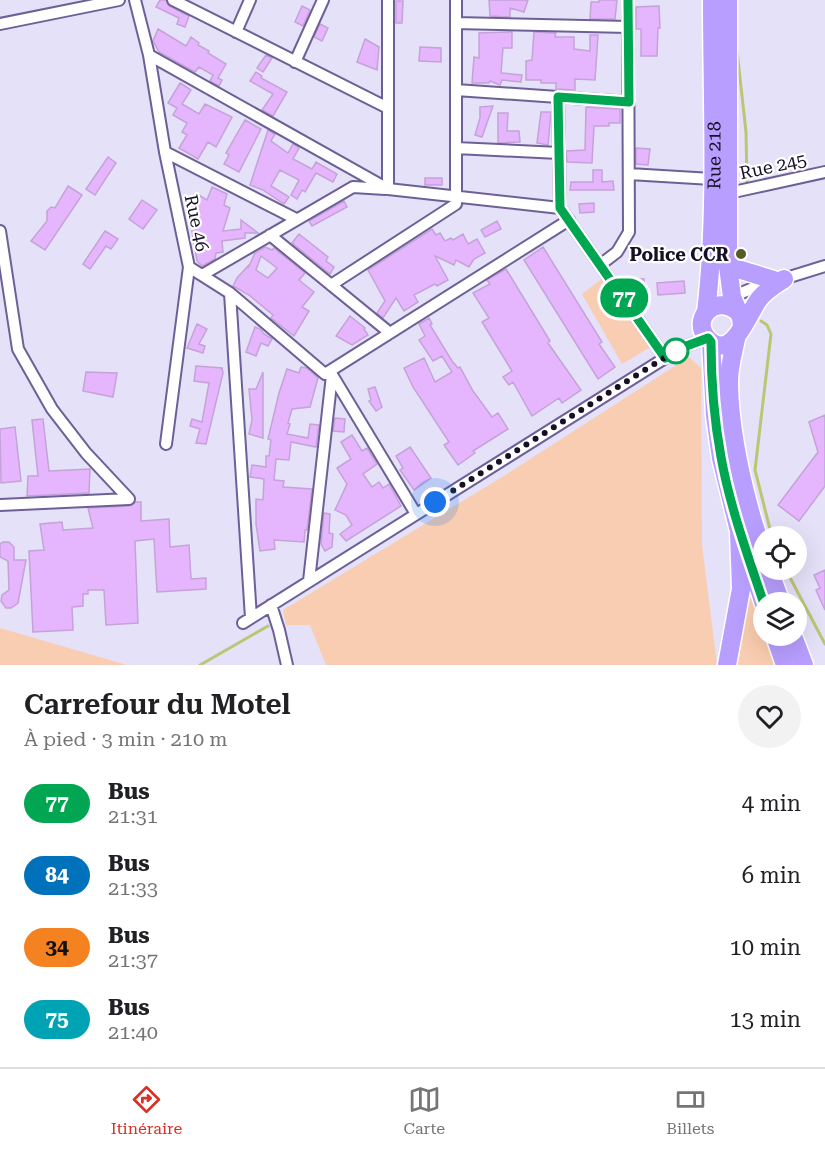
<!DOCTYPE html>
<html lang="fr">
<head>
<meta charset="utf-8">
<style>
  :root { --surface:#fff; --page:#f2f2f2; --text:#202124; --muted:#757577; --line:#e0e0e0; --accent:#d93025 }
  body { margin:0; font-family:"Roboto Serif",serif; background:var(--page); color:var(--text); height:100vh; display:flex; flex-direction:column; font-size:22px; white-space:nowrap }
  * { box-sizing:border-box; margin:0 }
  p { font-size:20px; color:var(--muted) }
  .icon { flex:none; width:33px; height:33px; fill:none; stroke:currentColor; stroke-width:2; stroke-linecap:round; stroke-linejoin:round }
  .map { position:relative; height:665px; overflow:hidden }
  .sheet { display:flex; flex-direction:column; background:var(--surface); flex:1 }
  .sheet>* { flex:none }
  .badge { padding:0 12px; border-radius:20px; font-size:21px; line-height:39px }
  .buttons { position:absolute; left:753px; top:526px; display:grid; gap:12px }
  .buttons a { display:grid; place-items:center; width:54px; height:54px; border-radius:50%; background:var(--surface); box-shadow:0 6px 24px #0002; font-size:30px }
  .you { position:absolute; width:30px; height:30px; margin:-15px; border:4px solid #fff; border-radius:50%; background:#1a73e8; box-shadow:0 0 0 9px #1a73e833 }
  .map>.badge { position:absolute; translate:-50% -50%; box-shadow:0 0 0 3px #fff }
  .round { display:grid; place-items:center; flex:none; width:63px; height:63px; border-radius:32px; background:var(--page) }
  .summary { display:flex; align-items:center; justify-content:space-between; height:102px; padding:0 24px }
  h1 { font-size:28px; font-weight:600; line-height:45px }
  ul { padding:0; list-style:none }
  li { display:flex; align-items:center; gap:18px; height:72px; padding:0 24px }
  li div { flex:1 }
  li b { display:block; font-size:22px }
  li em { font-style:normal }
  li .badge { min-width:66px; font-weight:700; text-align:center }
  .menu { display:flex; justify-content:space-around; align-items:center; height:84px; border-top:2px solid var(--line); background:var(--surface); font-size:16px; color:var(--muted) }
  .menu a { display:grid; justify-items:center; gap:3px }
  .menu .current { color:var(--accent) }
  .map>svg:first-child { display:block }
  .green { fill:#f9cdb1 }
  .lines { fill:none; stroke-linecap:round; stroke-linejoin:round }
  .stream { stroke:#bcc672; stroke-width:3 }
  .building { fill:#e5b6fd; stroke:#c5a2d7; stroke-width:1.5; fill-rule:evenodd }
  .minor-casing { stroke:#6d6096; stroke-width:14 }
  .trunk-casing { stroke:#fff; stroke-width:21 }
  .minor { stroke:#fff; stroke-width:10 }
  .trunk { stroke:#b89efe; stroke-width:18 }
  .line-casing { stroke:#fff; stroke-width:14 }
  .line { stroke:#00a651; stroke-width:9 }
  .walk { stroke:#161025; stroke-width:6; stroke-dasharray:0 10.8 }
  .poi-dot { fill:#555b29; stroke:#fff; stroke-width:2 }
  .stop-dot { fill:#fff; stroke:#00a651; stroke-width:3 }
  .labels { text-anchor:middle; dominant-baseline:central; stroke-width:4.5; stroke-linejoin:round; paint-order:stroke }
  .street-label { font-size:18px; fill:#161025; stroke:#fff }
  .poi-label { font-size:18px; font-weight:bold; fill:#161025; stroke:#fff; text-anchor:end }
</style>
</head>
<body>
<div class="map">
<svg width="825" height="665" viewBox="0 0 825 665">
  <rect width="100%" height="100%" fill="#e5e1f9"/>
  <path class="green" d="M603,278L654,345L622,364L582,294Z
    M689,357L701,368L702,545L717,665H326L310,625H286L283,610L507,474Z
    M748,584L763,629L764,636H766L776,665H733Z
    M0,628L127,665H0Z"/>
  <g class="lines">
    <path class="stream" d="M737,51L746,132L747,184
      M761,321L767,325L771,334L755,470L772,537
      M786,570L825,644
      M200,665L268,626"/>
  </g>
  <path class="building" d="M160,0H166L169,6L189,16L185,27L177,24L179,18L156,7Z
    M489,0H528L524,12L510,8V17L490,16Z
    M599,0H617L615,19H590L591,2H599Z
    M396,1H403L402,23H396Z
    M302,6L310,10L303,26L295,22Z
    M659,6L660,28H658L657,56H641V29H636V7Z
    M320,24L328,28L322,41L314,37Z
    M158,29L186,46L191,37L199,43L198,45L209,51L208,53L226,64L218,78L222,80L219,86L210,81L213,75L199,67L195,72L159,52L153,41Z
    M512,32V48H503L501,73L522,75L521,82L502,80L500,85L490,81L489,83H472L474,57L479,58V33Z
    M534,32L556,33L555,37H574V49L590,51V35H598L595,80L575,79V90L556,89V83H541V80H526V61L532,60Z
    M365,39L379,47L377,70L357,62Z
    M420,47L441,48V62L419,61Z
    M266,55L272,58L263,72L257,68Z
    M256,72L262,76L261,78L287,92L273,116L262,110L273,94L250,81Z
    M180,83L191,90L182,104L199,114L205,104L232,117L216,147L208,142L198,159L179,148L187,135L182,132L187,123L173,115L177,108L168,103Z
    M493,106L482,137L475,135L480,118V107Z
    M586,107L620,109V123H609V126H594L592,163L567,162L566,151L585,150Z
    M541,112H551L548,145L537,143Z
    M498,113H508L507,131H519L520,142L498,143Z
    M245,120L261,129L239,172L224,164L229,155L226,153Z
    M268,130L275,134L271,141L288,153L293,144L299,148L293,159L312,169L316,162L337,174L333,182L316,173L305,192L302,190L297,199L291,195L299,180L280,170L271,186L289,197L284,204L263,190L250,185Z
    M636,148L650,149L648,165L636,164Z
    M108,157L116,163L95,195L86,189Z
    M593,170H602V182L613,181L614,190H570L571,182H593Z
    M425,178H442V185H425Z
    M68,186L82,195L45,250L31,241L47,221V211L51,207L55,208Z
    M212,187L227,194L224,205L230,208L223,231L241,229V220L258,233H245V238L222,241L223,252L216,253L215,259L202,266L197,261L192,231H195L197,220L188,215L199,195L207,200Z
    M142,200L157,210L143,229L129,219Z
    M344,201L347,207L312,226L309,221Z
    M594,203V212L580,213L579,204Z
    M497,221L501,229L485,237L481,230Z
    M432,229L436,235L440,233L445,241L451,238L453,240L463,234L468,244L477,239L485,253L474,259L469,267L456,260L454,265L435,256L448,280L437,286L435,284L414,295L418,302L404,311L396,298L383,318L377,313L385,301L368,270Z
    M105,231L118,239L111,249L106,246L90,269L83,264Z
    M299,234L328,257L326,261L334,267L330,274L292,243Z
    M265,247L272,250L274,248L305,273L299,280L314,292L302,307L309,311L294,336L271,318L273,315L249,295L233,286L237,278L248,266V268L255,253ZM261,256L277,268L268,278L256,270Z
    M543,247L602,342L599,344L615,367L598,379L524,260Z
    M506,269L550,341L548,343L581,390L562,403L559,398L532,416L513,382L509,385L503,377L512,371L482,322L489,318L473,293L490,284L487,280Z
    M627,279H644V295H630L628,292Z
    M684,281L685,293L658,295L657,283Z
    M350,316L365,328L364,329L368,335L352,345L336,336Z
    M429,318L432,324L430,325L452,361L458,368L460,367L473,391L492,417L498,413L508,429L473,451L475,453L458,465L444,445L449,442L413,387L404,368L424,358L435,382L452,372L442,356L433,361L419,340L425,336L419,324Z
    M197,324L207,329L199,344L205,346L203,353L187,348Z
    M255,327L260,329L264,334L272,339L268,346L261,343L256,356L246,352Z
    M196,366L222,368L223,373L206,444L196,443L200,429L190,426L192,419L202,422L209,383L194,381Z
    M301,367L307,368L318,378L310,407L292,409L288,423L290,424L287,434L308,438L310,424L319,425L316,447L291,442L289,460L276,459L274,480L284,481L283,487L312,489L307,530H305L304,542L274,540L275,549L260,551L256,524V499L263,500L264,479L250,477L252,465L266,467V456H269L271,440L268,439L279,393L287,369L299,373Z
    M86,372L117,373L113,397L83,391Z
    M263,372V438L249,434L252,420L249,389H256Z
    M375,387L382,407L376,411L369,401L371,400L368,389Z
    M825,415V486L799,521L778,505L818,452L809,422Z
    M335,418L345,419L344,432L333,431Z
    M43,419L49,471L90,469L89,493L27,496L28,476H38L32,420Z
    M15,427L21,481L1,483L0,429Z
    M352,435L362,451L367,448L377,464L363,474L372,487L379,482L383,488L389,484L401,506L346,541L340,534L352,525L346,515L335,510L347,484L337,468L351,459L341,442Z
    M410,447L431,478L414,490L400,470L403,468L396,456Z
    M136,502H141V521L169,519L170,547L189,545L191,579L206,578V589L157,592L154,539L135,541L138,623L106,625L104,590H88V594H83V606L72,607L73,630L33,632L29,551L44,550L40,524L62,522L63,530L93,528L88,508L129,506Z
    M324,513L330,514L329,533L333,534L332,547L325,551L321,544Z
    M3,542H9L14,547V560H26L18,603L11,608H6L1,601L2,595L9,590L8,561L0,557V544Z
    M825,570V610L816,590L820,588L814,575Z"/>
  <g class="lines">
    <defs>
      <path id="minor" d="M135,0L149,55L165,152L189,267L166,444
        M173,0L388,108
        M456,23L628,27
        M0,24L119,0
        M236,32L250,0
        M149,55L388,189L560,208
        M295,62L323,0
        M456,90L629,102
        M558,97L560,208L665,358
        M456,148L559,153
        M165,152L296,219
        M629,174L712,179
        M388,189V0
        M729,193L825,172
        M0,231L18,349L52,409L86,453L129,499
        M270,235L390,333
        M600,265L617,252L629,232L628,0
        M189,267L230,293L325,374L569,220
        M202,275L353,187L385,189
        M331,285L456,204V0
        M230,293L251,618
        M729,298L751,289L825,266
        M331,373L416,514
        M0,505L129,499
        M309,581L332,375
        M271,605L279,630L287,665
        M243,623L681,348L708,338"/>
      <g id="trunk">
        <path d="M728,0V266L732,297L741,318L742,326"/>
        <path d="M728,266L777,281"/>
        <path d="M737,311C714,293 689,321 709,340C733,362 748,313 759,299C766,290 775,285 784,279"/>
        <path id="s1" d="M706,313C718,210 712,104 712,0"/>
        <path d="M736,339C733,353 729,367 729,381C729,433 746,505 764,555"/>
        <path d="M711,342L715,415L721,458L739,531L741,589L727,665"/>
        <path d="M746,550L764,604"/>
        <path d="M769,570L781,603"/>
        <path d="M775,636L785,665"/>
        <path d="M793,636L804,665"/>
      </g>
    </defs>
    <use href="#minor" class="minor-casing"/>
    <use href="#trunk" class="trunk-casing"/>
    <use href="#minor" class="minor"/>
    <use href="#trunk" class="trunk"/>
  </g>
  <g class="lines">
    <defs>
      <path id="line" d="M628,0L629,102L558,97L560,208L665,358L681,348L708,338L711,342C711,380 714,419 721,457C730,507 748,556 764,604"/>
    </defs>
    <use href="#line" class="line-casing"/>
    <use href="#line" class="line"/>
    <path class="walk" d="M435,502L678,349L676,351"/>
  </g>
  <circle class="poi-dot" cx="741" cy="254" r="6"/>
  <circle class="stop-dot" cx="676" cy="351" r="12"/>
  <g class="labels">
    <g class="street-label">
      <text stroke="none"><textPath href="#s1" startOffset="158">Rue 218</textPath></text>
      <text transform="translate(773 166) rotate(-12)">Rue 245</text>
      <text transform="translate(197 223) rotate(78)">Rue 46</text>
    </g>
    <g class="poi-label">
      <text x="729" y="254">Police CCR</text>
    </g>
  </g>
</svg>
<div class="buttons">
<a><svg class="icon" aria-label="locate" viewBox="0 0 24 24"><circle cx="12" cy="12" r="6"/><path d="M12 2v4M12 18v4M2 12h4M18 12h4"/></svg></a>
<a><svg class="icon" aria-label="layers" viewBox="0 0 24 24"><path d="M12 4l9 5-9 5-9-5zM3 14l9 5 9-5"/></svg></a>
</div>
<div class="you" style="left:435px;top:502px"></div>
<b class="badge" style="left:624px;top:298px;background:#00a651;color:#fff">77</b>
</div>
<section class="sheet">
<div class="summary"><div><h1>Carrefour du Motel</h1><p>À pied · 3 min · 210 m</p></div><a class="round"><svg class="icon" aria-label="heart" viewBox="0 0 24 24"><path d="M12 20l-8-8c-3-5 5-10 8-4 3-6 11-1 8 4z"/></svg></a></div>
<ul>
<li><span class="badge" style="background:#00a651;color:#fff">77</span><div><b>Bus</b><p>21:31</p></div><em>4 min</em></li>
<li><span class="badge" style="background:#0072bc;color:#fff">84</span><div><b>Bus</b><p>21:33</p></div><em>6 min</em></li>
<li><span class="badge" style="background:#f58220;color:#111">34</span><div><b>Bus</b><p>21:37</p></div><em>10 min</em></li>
<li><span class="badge" style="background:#00a3b4;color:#fff">75</span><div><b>Bus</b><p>21:40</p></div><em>13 min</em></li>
</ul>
</section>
<nav class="menu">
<a class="current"><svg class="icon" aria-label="directions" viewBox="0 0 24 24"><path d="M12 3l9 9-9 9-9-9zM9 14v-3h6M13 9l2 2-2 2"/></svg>Itinéraire</a>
<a><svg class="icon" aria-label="map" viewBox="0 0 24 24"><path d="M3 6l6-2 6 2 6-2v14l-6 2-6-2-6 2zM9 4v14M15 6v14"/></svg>Carte</a>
<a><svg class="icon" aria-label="tickets" viewBox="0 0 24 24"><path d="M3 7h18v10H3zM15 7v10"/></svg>Billets</a>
</nav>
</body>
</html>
